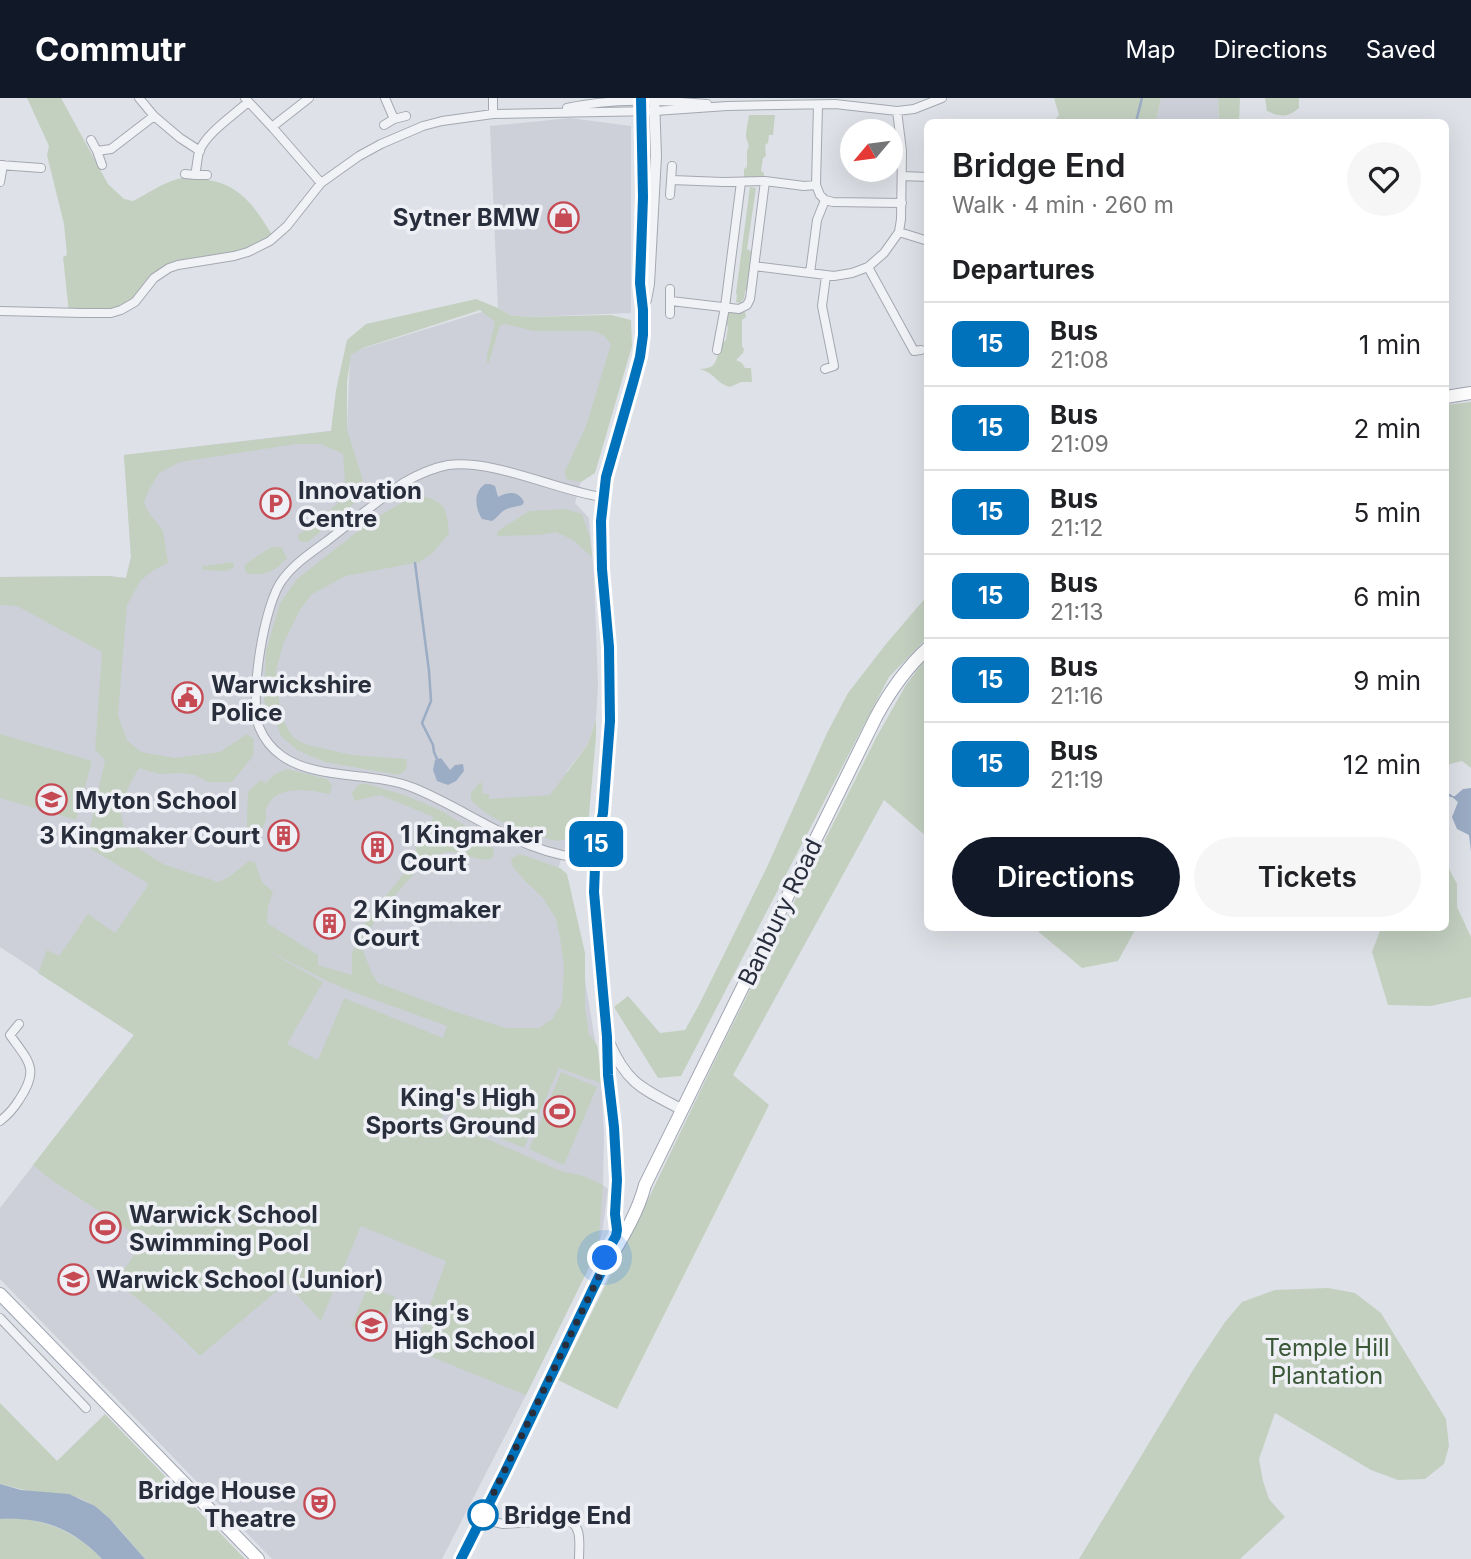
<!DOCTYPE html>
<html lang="en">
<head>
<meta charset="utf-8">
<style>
  :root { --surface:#fff; --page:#f6f6f6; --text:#202124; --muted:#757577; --line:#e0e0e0; --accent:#111827 }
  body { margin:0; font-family:Inter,sans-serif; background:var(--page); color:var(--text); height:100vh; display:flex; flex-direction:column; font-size:26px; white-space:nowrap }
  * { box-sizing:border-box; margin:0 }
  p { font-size:23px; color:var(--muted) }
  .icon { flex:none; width:38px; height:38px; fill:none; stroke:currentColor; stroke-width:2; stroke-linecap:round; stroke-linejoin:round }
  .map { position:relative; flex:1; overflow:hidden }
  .details { position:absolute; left:924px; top:21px; width:525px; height:812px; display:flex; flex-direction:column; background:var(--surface); border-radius:10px; box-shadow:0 7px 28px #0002 }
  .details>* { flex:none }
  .badge { padding:0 14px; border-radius:10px; font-size:24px; line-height:46px }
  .needle { width:46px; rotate:241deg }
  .fabs { position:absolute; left:840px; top:21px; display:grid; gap:14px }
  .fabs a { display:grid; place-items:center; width:63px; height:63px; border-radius:50%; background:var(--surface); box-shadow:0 7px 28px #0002; font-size:35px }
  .you { position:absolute; width:35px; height:35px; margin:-18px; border:5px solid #fff; border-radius:50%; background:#1a73e8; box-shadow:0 0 0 10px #1a73e833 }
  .map>.badge { position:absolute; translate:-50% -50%; box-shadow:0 0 0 4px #fff }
  h2 { padding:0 28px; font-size:26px; line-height:63px }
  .round { display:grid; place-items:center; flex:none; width:74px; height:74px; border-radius:37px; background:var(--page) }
  .headline { display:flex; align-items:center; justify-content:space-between; height:119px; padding:0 28px }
  h1 { font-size:33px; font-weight:600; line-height:52px }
  .primary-button { display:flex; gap:14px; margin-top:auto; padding:14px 28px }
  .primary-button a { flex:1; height:80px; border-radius:42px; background:var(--accent); color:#fff; font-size:28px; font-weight:600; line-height:80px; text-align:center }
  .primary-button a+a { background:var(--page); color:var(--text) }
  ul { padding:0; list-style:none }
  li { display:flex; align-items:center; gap:21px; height:84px; padding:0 28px; border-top:2px solid var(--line) }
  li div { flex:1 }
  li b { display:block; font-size:26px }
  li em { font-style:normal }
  li .badge { min-width:77px; font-weight:700; text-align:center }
  header { display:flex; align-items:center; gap:42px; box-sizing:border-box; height:98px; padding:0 35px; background:var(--accent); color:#fff }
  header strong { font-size:33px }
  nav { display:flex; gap:38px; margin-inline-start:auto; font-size:24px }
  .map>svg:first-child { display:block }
  .built { fill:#cdd0d9 }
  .green { fill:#c3d0c0; fill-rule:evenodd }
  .water { fill:#9bacc5 }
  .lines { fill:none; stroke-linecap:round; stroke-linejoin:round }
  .stream { stroke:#9bacc5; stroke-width:2.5 }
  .minor-casing { stroke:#a4a8b1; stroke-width:10 }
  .tertiary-casing { stroke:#a4a8b1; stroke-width:12 }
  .primary-casing { stroke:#9fa5b2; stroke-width:14 }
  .minor { stroke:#f1f2f6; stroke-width:8 }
  .tertiary { stroke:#f1f2f6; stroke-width:10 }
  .primary { stroke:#fff; stroke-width:12 }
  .line-casing { stroke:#fff; stroke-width:16 }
  .line { stroke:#0072bc; stroke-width:10 }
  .walk { stroke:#292e3d; stroke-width:7; stroke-dasharray:0 12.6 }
  .stop-dot { fill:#fff; stroke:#0072bc; stroke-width:3.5 }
  .labels { text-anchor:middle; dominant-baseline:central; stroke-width:7; stroke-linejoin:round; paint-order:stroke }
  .poi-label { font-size:24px; font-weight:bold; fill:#292e3d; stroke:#eef0f5; text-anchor:start }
  .street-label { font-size:24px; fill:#292e3d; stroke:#eef0f5 }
  .park-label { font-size:24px; fill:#3a5837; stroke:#eef0f5 }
  .stop-label { font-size:24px; font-weight:bold; fill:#292e3d; stroke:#eef0f5; text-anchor:start }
</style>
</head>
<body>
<header>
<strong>Commutr</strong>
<nav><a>Map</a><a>Directions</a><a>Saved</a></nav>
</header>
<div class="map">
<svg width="1471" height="1461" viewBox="0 0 1471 1461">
  <rect width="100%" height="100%" fill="#dee1e7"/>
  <path class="built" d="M1161,0H1218L1219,24H1156Z
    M570,20L631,28V215L529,219L510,217L498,210L490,28Z
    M485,213L528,225L622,230L575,405L589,420L594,478L598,589L596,621L588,646L567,673L572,728L558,771L569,787L601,978L604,1036L603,1087L608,1091L603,1129L598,1151L526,1297L442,1461H272L0,1181V1110L134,937L0,849V479L108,478L126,480L131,459L124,357L347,331L350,258L358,252Z"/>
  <path class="green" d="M27,0H61L108,86L124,101L133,103C147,96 162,85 178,81C185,79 193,80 200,81C240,84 255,109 274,140L262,148L169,170L126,210L69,215L63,159L67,157L64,126L47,57L49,48Z
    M1054,0H1161L1156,24H1053L1059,17Z
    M1218,0H1240L1239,24H1219Z
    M1265,0H1299V10C1287,20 1281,19 1267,13Z
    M749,17H775L773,37H769L768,45L765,47L766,58L763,60L761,73L764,75V79H744V71L747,69V53C750,46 748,46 746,39C746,33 748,24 749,17Z
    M750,89L756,90L747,151L752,154L747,191L745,193L744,201L740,205L736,204L737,197L736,195Z
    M476,201L498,210L510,217L529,219L611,217L631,222L632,248L595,375L581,384L566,381L565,373L586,328L611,246L603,237L593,233H533L506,226L500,227L489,264L487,265V258L495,224L480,212L363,250L351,257L347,284V331L363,382L357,403L308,444H301L297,438L337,406L346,395L343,356L321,346H296L180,364L159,375L149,392L144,404L148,413L163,433L168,465L154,472L141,482L127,507L118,617L127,642L141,654L175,660L220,654L247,636L254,641L253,658L232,684H208L195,677L182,675L159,676L139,670L129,688L120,711L127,743L163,766L218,784L229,779L249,763L255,764L262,784L273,794L268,809L267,825L318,857V867L352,877V855L365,825L418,757L415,749L434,719L380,697L354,703L352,695L357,688L364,685L404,697L440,712L487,741L494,753L492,761C477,764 464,754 449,754C428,754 386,807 374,825C369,832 366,841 362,849L371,874L378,885L450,912L505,930H539L552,921L562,905L564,869L560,840L556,821L543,800L526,784L513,769L511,761L520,756L560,770L567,776L585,855V909L589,936L597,947L603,986L559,970L524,1050L493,1037L481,1027L446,1012L441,1021L561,1073L584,1078L603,1087L598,1151L526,1297L414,1252L446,1163L361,1128L321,1223L286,1185L200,1258C172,1230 148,1206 115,1185L144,1142L51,1082L33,1067L134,937L38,875L47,852L59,858L88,816L115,835L149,786L86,748L105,662L95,651L102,554L17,508L0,507V479L108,478L126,480L131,459L124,357L331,333L336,292L347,242L366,226ZM263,850L327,883L350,893L447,928L443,940L344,900L318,962L287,946L323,884Z
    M745,214L746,219L742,222V248L744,251L743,255L736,262L742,265L745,270H751L752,284H741L730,289C714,284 716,275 699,271C724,271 712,254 726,242L728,229L726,226L728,215Z
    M1471,304V670L1462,663L1446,667V307Z
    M427,399C449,407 446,414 449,435L433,455L420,464L346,478L312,496L301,510L283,546L276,574L281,618L292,638L304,646L352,657L407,661L406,672L398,677L325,664L297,652L281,638L274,618L264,604L266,553L280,505L297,481L372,422L403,404Z
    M566,411L582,416L590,440L592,459L573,442L556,434L539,437L497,438L498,433L529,413Z
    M271,449H281L287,460C274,474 264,479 246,475L244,467Z
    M233,464L234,469L226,473L203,472L202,468Z
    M927,498V540L889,579L681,978L658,980L614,909L628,898L660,935L685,932L699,907L767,769L827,635L848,595L886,546Z
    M927,559V739L884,702L733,977L769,1007L617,1311L558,1282L642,1114L719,954L877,638L906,587Z
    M596,621V638L588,728C579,735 570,741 559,743C554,743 548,741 543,739C517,732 490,722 471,702V695L480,684L482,686L483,696H489V701L550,697L588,646Z
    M0,636L92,663L76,722L0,700Z
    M287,671L327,681L332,687L330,696C310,692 272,685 266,713C265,718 267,720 265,724C262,733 254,742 246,744L248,694L260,682L266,685L275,676Z
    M1446,765L1457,786V809L1471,839V899L1431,908L1388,907L1372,854L1381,830H1446Z
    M1034,830H1136L1118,863L1082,870Z
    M561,974L597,989L564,1067L529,1051Z
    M368,1188L395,1199L379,1239L351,1228Z
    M1328,1190L1355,1195L1381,1215L1446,1321L1449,1348L1444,1366L1425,1381L1398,1382L1371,1372L1275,1315L1259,1361L1263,1383L1269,1401L1285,1419L1240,1461H1079L1193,1272L1225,1224L1242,1204L1275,1192Z
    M0,1305L57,1363L105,1316L245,1461H145C125,1439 106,1409 76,1399C63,1395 51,1396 38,1394C25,1393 13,1389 0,1386Z
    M13,1420C49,1422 77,1435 102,1461H0V1421Z"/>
  <path class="water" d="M485,386H490L495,388L498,399C508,394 518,392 524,404L522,407C515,409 509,409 503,413C499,416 497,420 492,423L482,421C475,410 473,394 485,386Z
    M441,660L450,672L455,667L463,666L464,673L456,683L448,687L437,683L433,672L435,662Z
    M1471,690V754L1469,737L1457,731L1452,719L1458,704L1451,698H1455L1463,691Z
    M0,1386L21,1392L69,1396L95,1408L110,1421L145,1461H102C72,1430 43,1419 0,1421Z"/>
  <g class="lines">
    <path class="stream" d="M1136,24L1142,0
      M415,465L429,573L431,603L422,625L433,647L434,654L437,661
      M1446,695L1451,698"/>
    <defs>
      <path id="minor" d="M139,0L154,18L180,40L200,53
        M245,0L273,30L321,85
        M493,0V16
        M567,10C612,0 661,2 707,6
        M394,21L406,18
        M384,27L394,21L385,0
        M272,29L309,0
        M91,42L97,53L111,51L154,18
        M97,53L102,67
        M0,67L41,70
        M185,76L195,77C197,69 197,61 199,54C206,35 234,17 248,4
        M195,77H207
        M902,78L928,79
        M672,82L723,84L765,83L804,88L816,87
        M0,84L3,67
        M670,97L672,68
        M825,102L833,104L902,105
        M899,134L928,143
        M754,168L834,178L852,175L868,169L884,155L899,134L901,121L902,53L897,13
        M868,169L914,253L921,252
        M810,175L817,122L825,102L820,97L816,87L818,7
        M671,203L739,211L747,207L750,201L765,83
        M0,213L83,215H111L121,212L135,204L154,180L169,170L178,167L234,158L248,154L270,143L287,128L321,85L359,58L381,46L423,28L442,23L493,16L655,13L727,8L835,6L897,13L914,11L942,0
        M670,216V191
        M717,252L725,209L741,84
        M825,271L834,268L822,208L826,178
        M595,761C526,760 475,715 414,690C373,673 318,683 282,658C272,651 264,641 259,629C249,600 264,504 283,481C295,465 312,454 327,443C352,423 377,404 403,385C417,377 432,370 448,367C494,361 555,392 602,399
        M0,1023C8,1017 14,1010 19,1002C40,971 29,964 10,937L19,926
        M0,1220L86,1310
        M481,1421L503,1426L566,1422C583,1426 579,1447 579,1461"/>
      <path id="tertiary" d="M646,202L649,186L656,58L654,0
        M609,944C627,986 643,991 681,1011
        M616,1137L617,1082L614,1029L607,965V939L601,881L594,794L596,745L603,715L609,623V549L602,471L601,423L606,379L633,285L643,238V212L640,185L643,99L641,0"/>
      <path id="primary" d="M1446,299L1471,295
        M0,1196L258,1461
        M461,1461C493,1397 525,1334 556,1269C568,1245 578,1220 590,1196C608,1160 635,1126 645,1087L876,619C890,593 906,570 928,550"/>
    </defs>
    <use href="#minor" class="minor-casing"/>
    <use href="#tertiary" class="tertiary-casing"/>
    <use href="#primary" class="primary-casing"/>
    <use href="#minor" class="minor"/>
    <use href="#tertiary" class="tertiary"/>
    <use href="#primary" class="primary"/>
  </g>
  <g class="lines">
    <defs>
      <path id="line" d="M461,1461L506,1372L604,1168L607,1154L616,1138L617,1132L615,1116L617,1082L614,1029L608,977L607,939L594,794L596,745L603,715L610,623L609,549L602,471L601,423L606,379L633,285L640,259L643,237V212L640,185L643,99L641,0"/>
    </defs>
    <use href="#line" class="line-casing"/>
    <use href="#line" class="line"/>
    <path class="walk" d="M483,1417L604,1168L605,1160"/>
  </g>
  <defs>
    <symbol id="shop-ring" viewBox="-11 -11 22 22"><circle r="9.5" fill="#eef0f5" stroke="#c54a53" stroke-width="1.5"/><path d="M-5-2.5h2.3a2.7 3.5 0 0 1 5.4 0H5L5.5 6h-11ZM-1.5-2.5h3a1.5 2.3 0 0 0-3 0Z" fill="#c54a53"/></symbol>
    <symbol id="parking-ring" viewBox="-11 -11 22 22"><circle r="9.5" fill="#eef0f5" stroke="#c54a53" stroke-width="1.5"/><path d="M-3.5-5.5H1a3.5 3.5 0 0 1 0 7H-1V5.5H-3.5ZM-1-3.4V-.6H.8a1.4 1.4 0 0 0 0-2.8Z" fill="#c54a53"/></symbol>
    <symbol id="civic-ring" viewBox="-11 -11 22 22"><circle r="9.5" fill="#eef0f5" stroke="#c54a53" stroke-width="1.5"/><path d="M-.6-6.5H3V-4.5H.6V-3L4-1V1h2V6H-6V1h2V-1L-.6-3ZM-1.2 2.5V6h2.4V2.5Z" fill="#c54a53"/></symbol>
    <symbol id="school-ring" viewBox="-11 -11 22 22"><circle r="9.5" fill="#eef0f5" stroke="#c54a53" stroke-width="1.5"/><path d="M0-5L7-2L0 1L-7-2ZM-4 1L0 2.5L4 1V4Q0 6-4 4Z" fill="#c54a53"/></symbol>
    <symbol id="building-ring" viewBox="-11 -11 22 22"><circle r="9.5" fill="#eef0f5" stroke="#c54a53" stroke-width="1.5"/><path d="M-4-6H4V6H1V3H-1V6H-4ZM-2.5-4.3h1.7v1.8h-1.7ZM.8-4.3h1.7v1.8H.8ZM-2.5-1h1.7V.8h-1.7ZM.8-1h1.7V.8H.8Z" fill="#c54a53"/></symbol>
    <symbol id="stadium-ring" viewBox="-11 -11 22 22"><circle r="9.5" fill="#eef0f5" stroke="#c54a53" stroke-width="1.5"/><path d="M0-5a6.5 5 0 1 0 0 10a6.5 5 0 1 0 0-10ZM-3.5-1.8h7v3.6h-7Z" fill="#c54a53"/></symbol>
    <symbol id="theatre-ring" viewBox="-11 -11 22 22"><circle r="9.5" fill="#eef0f5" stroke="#c54a53" stroke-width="1.5"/><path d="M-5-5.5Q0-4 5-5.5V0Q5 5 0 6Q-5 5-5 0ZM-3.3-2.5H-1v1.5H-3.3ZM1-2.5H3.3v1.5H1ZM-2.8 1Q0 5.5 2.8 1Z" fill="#c54a53"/></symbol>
  </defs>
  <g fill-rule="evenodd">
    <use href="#shop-ring" x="546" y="102" width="35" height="35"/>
    <use href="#parking-ring" x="258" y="388" width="35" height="35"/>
    <use href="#civic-ring" x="170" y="582" width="35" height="35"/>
    <use href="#school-ring" x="34" y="684" width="35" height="35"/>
    <use href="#building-ring" x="266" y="720" width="35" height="35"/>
    <use href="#building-ring" x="360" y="732" width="35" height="35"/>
    <use href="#building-ring" x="312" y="808" width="35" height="35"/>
    <use href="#stadium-ring" x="542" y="996" width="35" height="35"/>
    <use href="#stadium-ring" x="88" y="1112" width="35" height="35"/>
    <use href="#school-ring" x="56" y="1164" width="35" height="35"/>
    <use href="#school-ring" x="354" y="1210" width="35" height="35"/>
    <use href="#theatre-ring" x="302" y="1388" width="35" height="35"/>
  </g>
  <circle class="stop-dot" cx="483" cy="1417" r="14"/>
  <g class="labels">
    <g class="poi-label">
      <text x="540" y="119" text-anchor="end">Sytner BMW</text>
      <text x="298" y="392">Innovation<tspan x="298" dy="28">Centre</tspan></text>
      <text x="211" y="586">Warwickshire<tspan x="211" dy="28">Police</tspan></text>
      <text x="75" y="702">Myton School</text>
      <text x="400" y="736">1 Kingmaker<tspan x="400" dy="28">Court</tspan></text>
      <text x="260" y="737" text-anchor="end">3 Kingmaker Court</text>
      <text x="353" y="811">2 Kingmaker<tspan x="353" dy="28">Court</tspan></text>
      <text x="536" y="999" text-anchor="end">King's High<tspan x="536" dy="28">Sports Ground</tspan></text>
      <text x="129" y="1116">Warwick School<tspan x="129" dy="28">Swimming Pool</tspan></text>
      <text x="96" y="1181">Warwick School (Junior)</text>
      <text x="394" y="1214">King's<tspan x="394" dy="28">High School</tspan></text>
      <text x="296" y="1392" text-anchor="end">Bridge House<tspan x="296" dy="28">Theatre</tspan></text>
    </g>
    <g class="street-label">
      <text transform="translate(780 814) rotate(-64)">Banbury Road</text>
    </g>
    <g class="park-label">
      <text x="1327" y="1249">Temple Hill<tspan x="1327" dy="28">Plantation</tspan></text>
    </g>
    <g class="stop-label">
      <text x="504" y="1417">Bridge End</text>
    </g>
  </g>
</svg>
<div class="fabs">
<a><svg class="needle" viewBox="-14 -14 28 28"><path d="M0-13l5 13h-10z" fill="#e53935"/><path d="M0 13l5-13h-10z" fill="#757577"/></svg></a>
</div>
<div class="you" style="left:605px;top:1160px"></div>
<b class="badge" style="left:596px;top:746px;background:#0072bc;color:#fff">15</b>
<section class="details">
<div class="headline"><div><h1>Bridge End</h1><p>Walk · 4 min · 260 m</p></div><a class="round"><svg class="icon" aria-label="heart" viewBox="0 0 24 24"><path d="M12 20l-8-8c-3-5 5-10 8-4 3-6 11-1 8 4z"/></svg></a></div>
<h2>Departures</h2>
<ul>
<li><span class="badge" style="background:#0072bc;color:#fff">15</span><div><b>Bus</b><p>21:08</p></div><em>1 min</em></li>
<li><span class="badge" style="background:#0072bc;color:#fff">15</span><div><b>Bus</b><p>21:09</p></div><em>2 min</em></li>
<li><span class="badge" style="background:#0072bc;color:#fff">15</span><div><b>Bus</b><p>21:12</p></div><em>5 min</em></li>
<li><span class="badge" style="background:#0072bc;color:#fff">15</span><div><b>Bus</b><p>21:13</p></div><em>6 min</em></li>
<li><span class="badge" style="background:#0072bc;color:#fff">15</span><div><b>Bus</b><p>21:16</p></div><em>9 min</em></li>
<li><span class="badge" style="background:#0072bc;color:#fff">15</span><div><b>Bus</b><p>21:19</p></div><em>12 min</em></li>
</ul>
<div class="primary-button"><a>Directions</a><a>Tickets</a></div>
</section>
</div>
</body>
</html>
